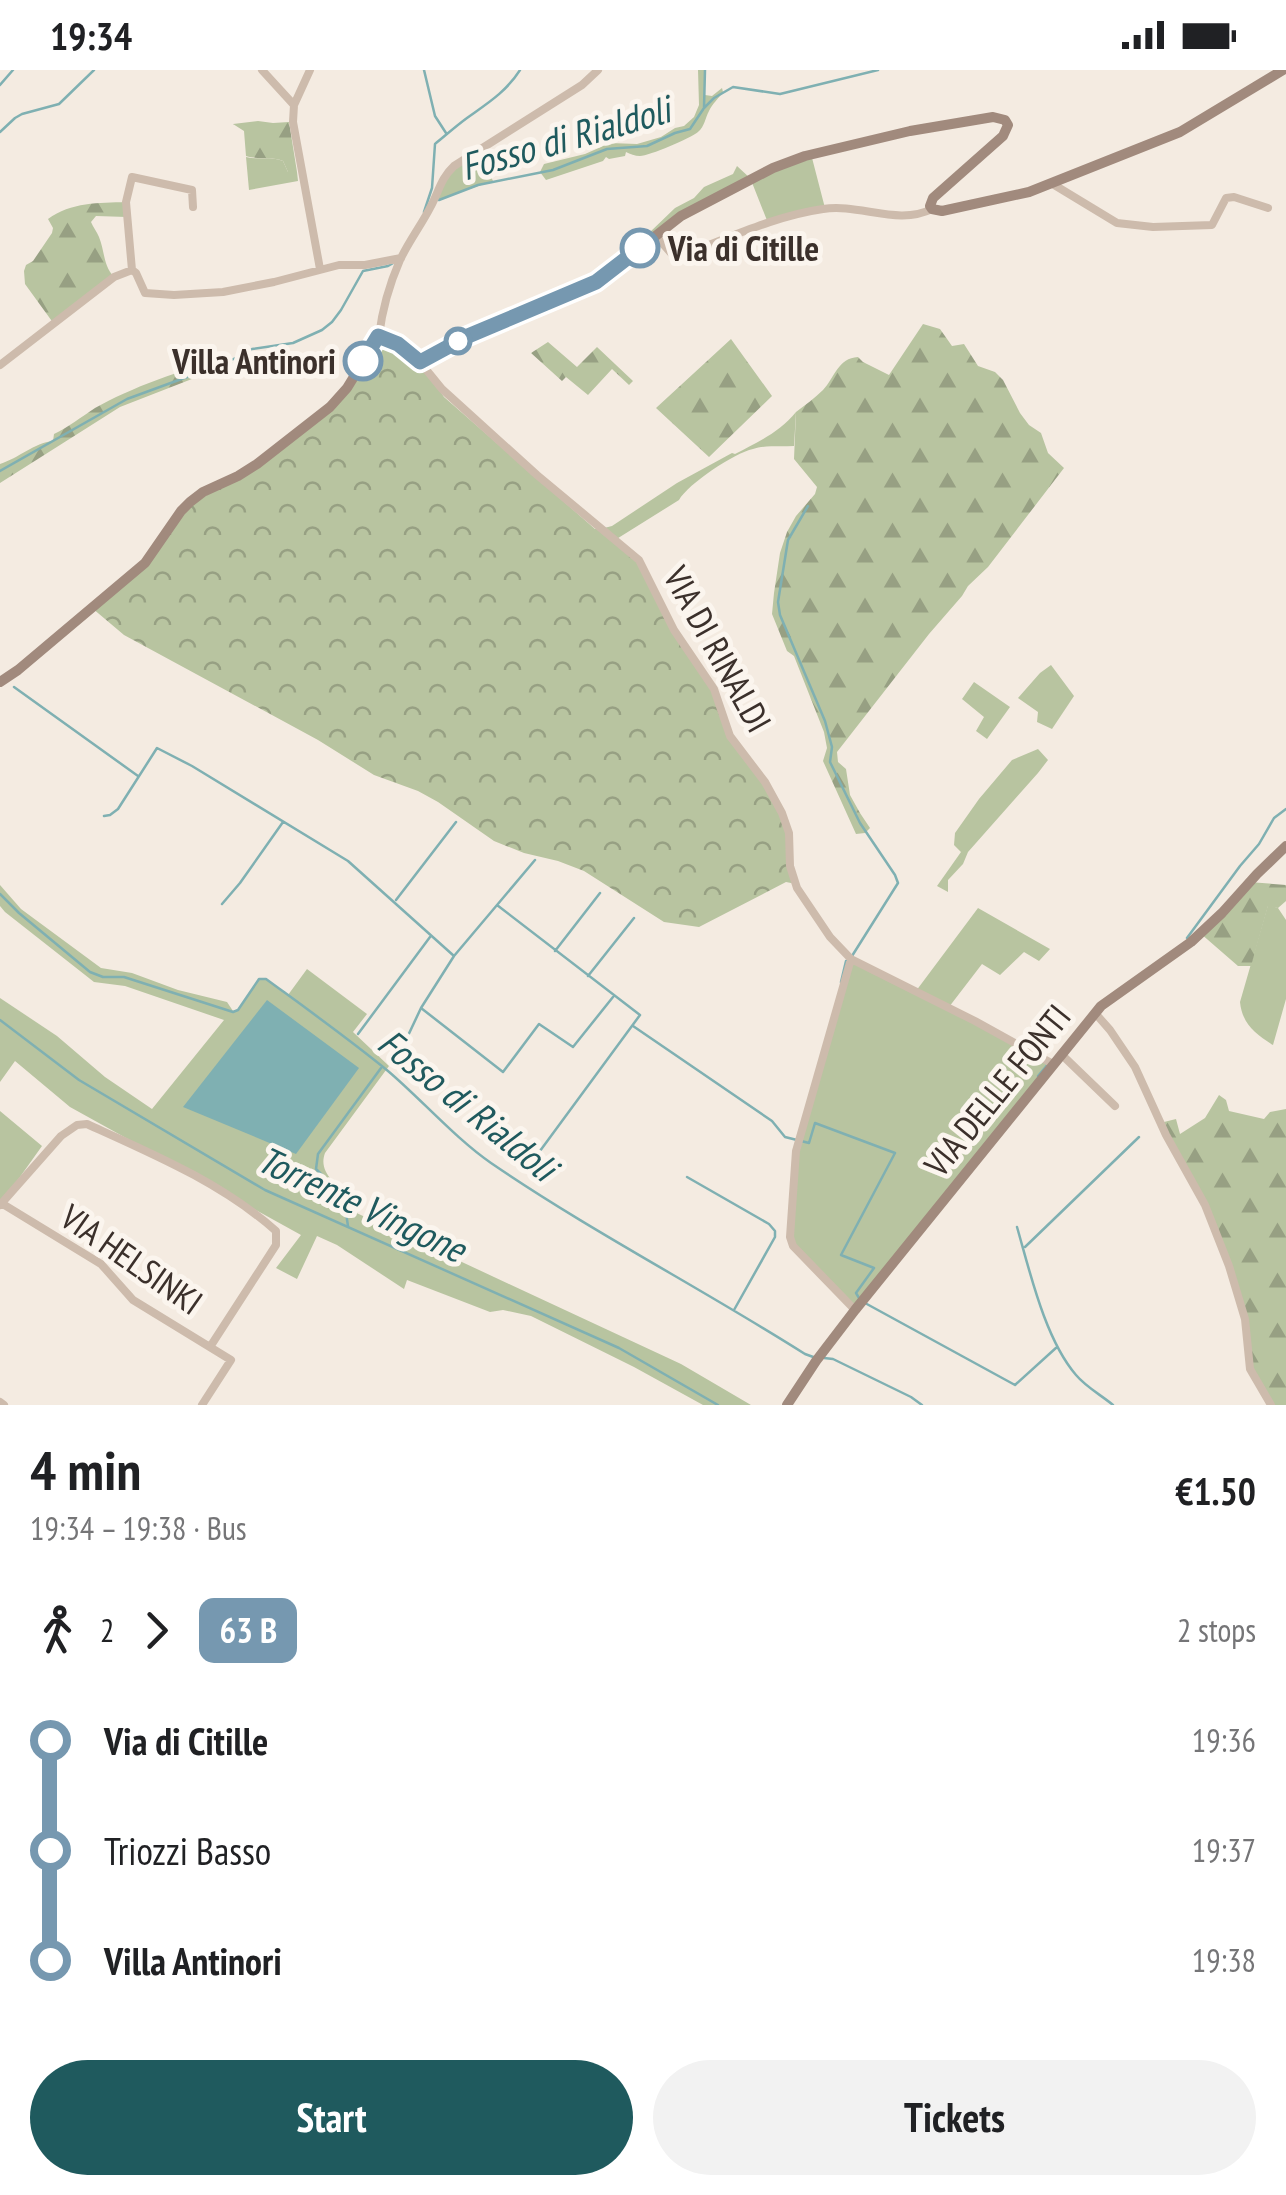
<!DOCTYPE html>
<html lang="en">
<head>
<meta charset="utf-8">
<style>
  :root { --surface:#fff; --page:#f2f2f2; --text:#202124; --muted:#757577; --accent:#1f5a5e }
  body { margin:0; font-family:"PT Sans Narrow",sans-serif; background:var(--page); color:var(--text); height:100vh; display:flex; flex-direction:column; font-size:38px; white-space:nowrap }
  * { box-sizing:border-box; margin:0 }
  p { font-size:32px; color:var(--muted) }
  .icon { flex:none; width:55px; height:55px; fill:none; stroke:currentColor; stroke-width:2; stroke-linecap:round; stroke-linejoin:round }
  .map { position:relative; height:1335px; overflow:hidden }
  .drawer { display:flex; flex-direction:column; background:var(--surface); flex:1 }
  .drawer>* { flex:none }
  .badge { padding:0 20px; border-radius:15px; font-size:35px; line-height:65px }
  .map>.badge { position:absolute; translate:-50% -50%; box-shadow:0 0 0 5px #fff }
  .legs { display:flex; align-items:center; gap:15px; height:110px; padding:0 30px; font-size:32px }
  .legs p { margin-inline-start:auto }
  .overview { display:flex; align-items:center; justify-content:space-between; height:170px; padding:0 30px }
  h1 { font-size:55px; font-weight:600; line-height:75px }
  .action { display:flex; gap:20px; margin-top:auto; padding:20px 30px }
  .action a { flex:1; height:115px; border-radius:60px; background:var(--accent); color:#fff; font-size:40px; font-weight:600; line-height:115px; text-align:center }
  .action a+a { background:var(--page); color:var(--text) }
  ul { padding:0 30px; list-style:none }
  li { display:flex; align-items:center; gap:35px; height:110px; font-size:38px }
  li i { display:grid; place-items:center; width:15px; height:100%; margin:0 12px; background:currentColor }
  li i::after { content:''; width:25px; height:25px; margin:-12px; border:8px solid; border-radius:50%; background:var(--surface) }
  li p { margin-inline-start:auto }
  li:first-child i { background:linear-gradient(#0000 50%,currentColor 0) }
  li:last-child i { background:linear-gradient(currentColor 50%,#0000 0) }
  .status { display:flex; justify-content:space-between; align-items:center; height:70px; padding:0 50px; background:var(--surface); direction:ltr }
  .status svg { height:28px; fill:currentColor }
  .map>svg:first-child { display:block }
  .grass { fill:#b8c4a0 }
  .forest { fill:url(#forest-firs) }
  .park { fill:url(#park-crowns) }
  .water { fill:#7fb0b2 }
  .lines { fill:none; stroke-linecap:round; stroke-linejoin:round }
  .stream { stroke:#7fb0b2; stroke-width:2.5 }
  .street { stroke:#cdbbac; stroke-width:8 }
  .secondary { stroke:#a18a7d; stroke-width:10 }
  .line-1-casing { stroke:#fff; stroke-width:22 }
  .line-1 { stroke:#7698b0; stroke-width:15 }
  .stop-1-dot { fill:#fff; stroke:#7698b0; stroke-width:5 }
  .labels { text-anchor:middle; dominant-baseline:central; stroke-width:10; stroke-linejoin:round; paint-order:stroke }
  .stop-label { font-size:35px; font-weight:bold; fill:#3b302b; stroke:#fbf5ee; text-anchor:start }
  .street-label { font-size:35px; fill:#3b302b; stroke:#fbf5ee }
  .water-label { font-size:38px; font-style:italic; fill:#1f5a5e; stroke:#fbf5ee }
</style>
</head>
<body>
<div class="status"><b>19:34</b><svg viewBox="0 0 49 12"><path d="M0 12V9h3v3zM5 12V6h3v6zM10 12V3h3v9zM15 12V0h3v12zM26 1h20v11H26zM47 4h2v5h-2z"/></svg></div>
<div class="map">
<svg width="1286" height="1335" viewBox="0 0 1286 1335">
  <defs>
    <pattern id="forest-firs" width="22" height="20" patternUnits="userSpaceOnUse" patternTransform="scale(2.5)"><rect width="22" height="20" fill="#b8c4a0"/><path d="M5 1l3.5 6h-7zM16 11l3.5 6h-7z" fill="#97a083"/></pattern>
    <pattern id="park-crowns" width="20" height="18" patternUnits="userSpaceOnUse" patternTransform="scale(2.5)"><rect width="20" height="18" fill="#b8c4a0"/><path d="M2 6a3 3 0 1 1 6 0M12 15a3 3 0 1 1 6 0" fill="none" stroke="#97a083"/></pattern>
  </defs>
  <rect width="100%" height="100%" fill="#f4ebe1"/>
  <path class="grass" d="M698,0H705V25L712,26L722,18L723,22C719,28 712,34 709,41C705,48 705,56 698,62C691,68 649,86 640,86C635,86 630,84 626,82L625,86L609,89L606,87L603,91L546,110L540,102L544,94L585,84L610,73L637,74L661,67L675,58L684,56L694,47L699,35Z
    M478,80L493,111L434,131L445,104Z
    M811,84L825,138L768,153L751,110L656,166L648,164L675,138L694,128L704,117L733,104L737,96L751,109Z
    M246,87C258,90 271,86 283,91L288,102H297L298,111L249,120Z
    M796,342L794,376C781,377 765,375 753,379C734,383 688,414 679,430L615,470L600,459L612,456L677,413L732,383L735,384C758,372 780,362 796,342Z
    M1051,595L1074,626L1052,659L1037,652L1038,642L1018,628L1040,603Z
    M974,612L1010,637L987,669L976,661L984,647L962,629Z
    M1038,679L1048,690L1038,703L968,782L963,794L948,810V822L937,816L961,782L954,775L955,763L979,729L1012,690Z
    M0,815L21,839L101,898L132,903L178,920L227,932L233,941L238,940L259,909H266L288,925L307,899L367,944L353,962L389,996L325,1083C318,1102 335,1113 348,1126V1139L681,1294L751,1335H703L634,1297L531,1246L503,1240L490,1242L407,1210L404,1219L337,1175L317,1166L297,1209L276,1198L301,1165L70,1037L15,991L0,1012V928L57,966L105,1007L152,1039L224,950L125,916L94,912L5,842L0,836Z
    M1268,835L1278,838L1286,850V929L1273,975C1255,964 1242,953 1240,932Z
    M978,838L1050,879L1039,891L1024,882L1000,905L982,894L949,937L1053,994L855,1240L793,1176L796,1081L851,889L916,921Z
    M0,1041L42,1076L0,1135Z"/>
  <path class="forest" d="M258,51L273,53L289,52L297,102H288L283,91C271,86 258,90 246,86L244,61L233,54Z
    M126,132L127,147L96,146L91,152C93,157 97,162 99,167C105,182 103,195 114,207L54,254L25,214L24,201L26,195L33,191L52,163L53,158L48,149C71,132 99,133 126,132Z
    M923,254L940,259L952,276L964,274L978,296L995,302L1003,310L1020,343L1029,355L1041,363L1048,383L1064,398L988,497L968,516L962,526L929,564L837,682L838,692L846,699L850,725L860,743L870,758L865,763L856,764L823,691L827,678L824,662L794,586L787,581L772,544L774,523L780,483L787,462L796,446L815,424L817,417L794,389L796,342C805,335 815,328 823,320C835,307 838,288 858,287L863,292L889,305Z
    M731,269L772,326L709,387L656,338Z
    M548,272L577,297L597,277L633,311L629,315L612,299L588,325L566,307L562,311L531,283Z
    M226,285L233,293L120,337L0,413V394C19,388 34,373 53,371L54,364C69,357 81,347 95,338C129,319 185,297 224,291L221,286Z
    M1249,812L1286,815V831L1278,838L1268,836L1251,896H1238L1200,863Z
    M1219,1025L1226,1030L1229,1041L1264,1049L1270,1042L1286,1039V1335H1271L1250,1299L1245,1249L1205,1135L1160,1053L1176,1049L1180,1064L1205,1048Z"/>
  <path class="park" d="M379,266L420,292L444,327L595,459H600L639,490L674,560L714,619L725,654L782,743L796,814L786,812L699,857L664,852L584,801L558,791L524,783L494,771L438,732L418,721L374,705L318,670L124,565L92,538L128,509L181,441L238,406L330,337Z"/>
  <path class="water" d="M267,930L359,998L296,1084L183,1037Z"/>
  <g class="lines">
    <path class="stream" d="M424,0L435,46L446,63
      M0,15L13,0
      M704,38L705,0
      M0,62L15,48L22,44L59,34L94,0
      M439,130L478,115L553,100L607,79L647,76L675,63L690,59L704,38L714,28L733,17L780,24L878,0
      M424,142L432,118L435,74C446,65 456,56 467,48C488,33 506,22 520,0
      M0,401L127,329L228,292L252,279L293,273L322,260L332,252L341,240L363,201L388,196L395,192
      M808,436L788,470L778,532L780,545L825,651L832,677L830,692L860,753L895,805L898,813L852,886
      M14,617L138,706
      M104,746L110,745L118,739L157,678L192,696L348,791L454,886
      M0,824L19,843L90,902L103,907H124L233,942L238,940L259,909H266C307,939 349,969 388,1001C421,1029 456,1069 491,1093C592,1162 701,1218 805,1284L816,1288
      M396,830L456,752
      M222,834L240,813L283,752
      M497,835L640,945L526,1100
      M1187,868L1240,796L1259,774L1274,748L1286,739
      M555,881L600,823
      M588,906L634,848
      M841,912L846,891
      M421,938L503,1002L539,954L573,977L613,927
      M0,950L79,1010L265,1120L619,1278L718,1335
      M633,956L772,1051L785,1067L809,1073L815,1053L895,1083L841,1185L874,1198L856,1223L859,1228
      M358,964L430,867
      M397,989L421,938L454,886L535,790
      M1038,1006L1049,993
      M687,1107L769,1154L775,1161V1167L734,1240
      M343,1126L316,1099L318,1084L381,998
      M346,1143L348,1156
      M1017,1157C1030,1202 1045,1269 1076,1305C1086,1317 1101,1325 1113,1335
      M1025,1177L1139,1067
      M865,1233L1015,1315L1057,1277
      M824,1288L833,1289L911,1327L922,1335"/>
    <path class="street" d="M262,0L294,35
      M310,0L294,35L293,52L320,199
      M1051,113L1117,153L1153,157L1212,155L1226,128L1234,127L1268,138
      M656,166L671,183L680,186C727,169 774,146 823,139C859,133 898,156 932,139
      M132,200L126,132L132,107L192,120L193,137
      M379,266C382,241 390,213 400,190C409,171 422,154 431,136C439,121 441,108 454,96L582,15L598,0
      M420,292L442,319L537,405L639,490L674,560L714,619L730,666L765,712L782,743L789,763L790,796L797,818L830,867L851,889L975,951L1053,994
      M0,295L114,207L132,200L136,203L145,223L174,225L223,222L274,212L339,195H365L401,188
      M851,889L796,1081L790,1167L793,1176L855,1240
      M1095,943L1110,960L1135,997L1166,1065L1205,1135L1229,1196L1245,1249L1250,1299L1271,1335
      M1061,984L1115,1036
      M1,1133L101,1194L133,1230L231,1290L202,1335
      M0,1135L61,1066L77,1055L87,1054C153,1084 222,1113 276,1161V1175L210,1277
      M0,1332L4,1335"/>
    <path class="secondary" d="M0,612L18,600L145,493L181,441L190,432L203,422L238,406L257,394L330,337L347,318L379,266L398,274L420,292L467,266L597,212L681,146L773,98L805,86L910,61L993,47L1005,50L1008,55L1003,66L933,128L930,136L932,139L942,141L1029,122L1180,62L1283,0
      M787,1335L816,1291L855,1240L1101,936L1191,872L1222,843L1257,804L1286,776"/>
  </g>
  <g class="lines">
    <defs>
      <path id="line-1" d="M363,291L378,266L398,274L420,292L468,266L596,212L640,178"/>
    </defs>
    <use href="#line-1" class="line-1-casing"/>
    <use href="#line-1" class="line-1"/>
  </g>
  <g class="stop-1-dot">
    <circle cx="640" cy="178" r="18"/>
    <circle cx="458" cy="271" r="12"/>
    <circle cx="363" cy="291" r="18"/>
  </g>
  <g class="labels">
    <g class="stop-label">
      <text x="668" y="178">Via di Citille</text>
      <text x="336" y="291" text-anchor="end">Villa Antinori</text>
    </g>
    <g class="street-label">
      <text transform="translate(718 579) rotate(61)">VIA DI RINALDI</text>
      <text transform="translate(997 1020) rotate(-51)">VIA DELLE FONTI</text>
      <text transform="translate(132 1189) rotate(35)">VIA HELSINKI</text>
    </g>
    <g class="water-label">
      <text transform="translate(565 67) rotate(-16)">Fosso di Rialdoli</text>
      <text transform="translate(468 1034) rotate(39)">Fosso di Rialdoli</text>
      <text transform="translate(362 1133) rotate(25)">Torrente Vingone</text>
    </g>
  </g>
</svg>
</div>
<section class="drawer">
<div class="overview"><div><h1>4 min</h1><p>19:34 – 19:38 · Bus</p></div><b>€1.50</b></div>
<div class="legs"><svg class="icon" aria-label="walk" viewBox="0 0 24 24"><circle cx="13" cy="4" r="2"/><path d="M13 8l-2 6 4 7M11 14l-3 7M7 12l3-4h3l4 4"/></svg>2<svg class="icon" aria-label="forward" viewBox="0 0 24 24"><path d="M9 5l7 7-7 7"/></svg><b class="badge" style="background:#7698b0;color:#fff">63 B</b><p>2 stops</p></div>
<ul>
<li><i style="color:#7698b0"></i><b>Via di Citille</b><p>19:36</p></li>
<li><i style="color:#7698b0"></i><span>Triozzi Basso</span><p>19:37</p></li>
<li><i style="color:#7698b0"></i><b>Villa Antinori</b><p>19:38</p></li>
</ul>
<div class="action"><a>Start</a><a>Tickets</a></div>
</section>
</body>
</html>
